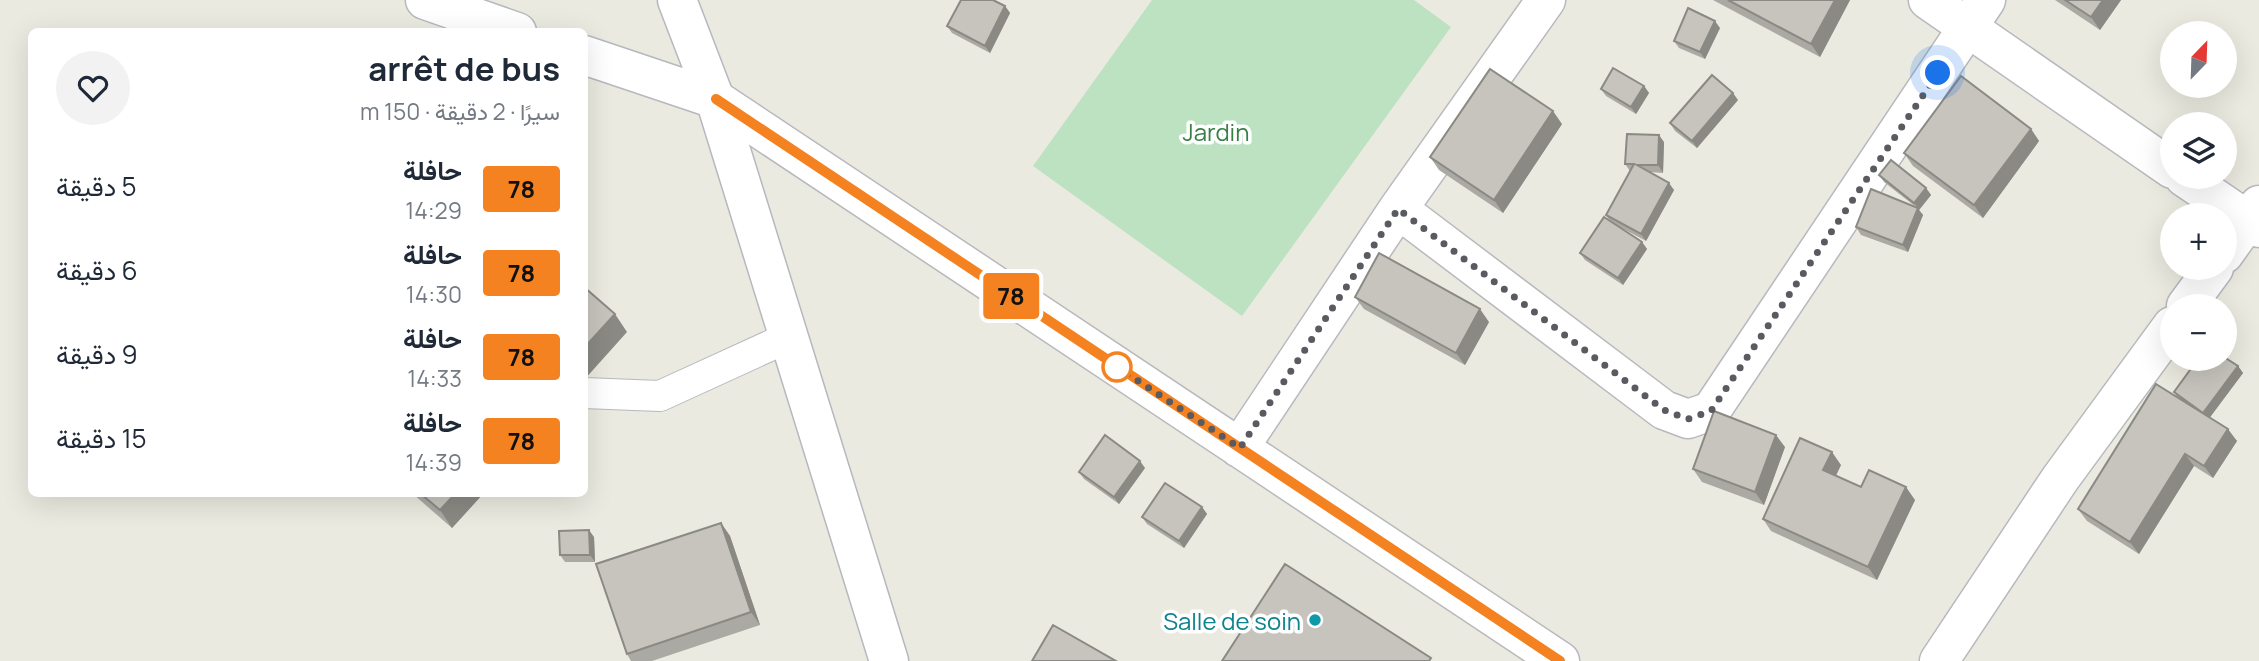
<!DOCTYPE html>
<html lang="ar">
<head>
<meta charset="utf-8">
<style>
  :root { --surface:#fff; --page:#f2f2f3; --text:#1f2937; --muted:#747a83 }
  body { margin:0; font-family:Manrope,Vazirmatn,sans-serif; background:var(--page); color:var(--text); direction:rtl; height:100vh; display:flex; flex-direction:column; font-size:26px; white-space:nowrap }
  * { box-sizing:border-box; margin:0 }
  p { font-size:23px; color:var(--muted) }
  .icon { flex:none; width:38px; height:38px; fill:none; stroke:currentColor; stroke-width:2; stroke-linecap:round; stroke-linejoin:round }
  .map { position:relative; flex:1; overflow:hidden; direction:ltr }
  .sheet { position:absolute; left:28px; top:28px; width:560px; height:469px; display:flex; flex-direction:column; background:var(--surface); border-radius:10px; box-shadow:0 7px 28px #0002; direction:rtl }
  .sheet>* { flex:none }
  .badge { padding:0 14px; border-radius:5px; font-size:24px; line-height:46px }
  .needle { width:46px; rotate:23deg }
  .tools { position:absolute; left:2160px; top:21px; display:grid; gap:14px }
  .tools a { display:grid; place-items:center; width:77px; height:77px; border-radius:50%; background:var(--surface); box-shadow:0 7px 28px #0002; font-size:35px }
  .you { position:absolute; width:35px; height:35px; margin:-18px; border:5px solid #fff; border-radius:50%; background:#1a73e8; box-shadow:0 0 0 10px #1a73e833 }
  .map>.badge { position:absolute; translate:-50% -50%; box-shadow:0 0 0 4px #fff }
  .round { display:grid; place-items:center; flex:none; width:74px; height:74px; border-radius:37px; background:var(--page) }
  .head { display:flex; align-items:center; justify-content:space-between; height:119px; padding:0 28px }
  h1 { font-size:33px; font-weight:700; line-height:52px }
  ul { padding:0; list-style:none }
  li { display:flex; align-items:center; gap:21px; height:84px; padding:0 28px }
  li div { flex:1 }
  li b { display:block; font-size:26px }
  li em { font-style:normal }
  li .badge { min-width:77px; font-weight:700; text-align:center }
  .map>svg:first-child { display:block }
  .green { fill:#bde2c2 }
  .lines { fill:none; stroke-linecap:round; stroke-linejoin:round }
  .lane-casing { stroke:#b8b9be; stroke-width:32 }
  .street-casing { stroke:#b8b9be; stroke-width:41 }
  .secondary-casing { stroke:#b6b8be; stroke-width:41 }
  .lane { stroke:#fff; stroke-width:30 }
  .street { stroke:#fff; stroke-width:38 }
  .secondary { stroke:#fff; stroke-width:38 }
  .wall { fill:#aaa9a3 }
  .shaded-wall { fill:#8b8984 }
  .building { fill:#c6c4bd; stroke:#8b8984; stroke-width:2 }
  .line-casing { stroke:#fff; stroke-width:16 }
  .line { stroke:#f58220; stroke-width:10 }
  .walk { stroke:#595b60; stroke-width:7; stroke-dasharray:0 12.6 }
  .stop-dot { fill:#fff; stroke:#f58220; stroke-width:3.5 }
  .culture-dot { fill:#0f9aa8; stroke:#fff; stroke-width:2.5 }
  .labels { text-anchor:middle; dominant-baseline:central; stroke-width:7; stroke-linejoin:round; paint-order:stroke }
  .park-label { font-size:24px; fill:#388044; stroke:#fff }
  .culture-label { font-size:24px; fill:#0d838f; stroke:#fff; text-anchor:end }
</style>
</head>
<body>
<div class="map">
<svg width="2259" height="661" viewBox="0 0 2259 661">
  <rect width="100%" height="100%" fill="#ebeae0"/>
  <path class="green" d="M1152,0H1414L1451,27L1242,316L1033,166Z"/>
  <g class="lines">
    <defs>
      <path id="lane" d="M584,393L660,396L789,337"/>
      <path id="street" d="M1928,0L2172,169
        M715,99L1560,661
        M2184,177L2259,228
        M1398,209L1664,410L1688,419L1711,411L1986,0
        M2224,254L2259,205
        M2186,306L2214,268
        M1239,448L1398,209L1546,0
        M1939,661L2060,479L2172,326"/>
      <path id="secondary" d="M425,0L517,32
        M677,0L715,99L889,661
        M584,55L715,99"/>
    </defs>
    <use href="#lane" class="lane-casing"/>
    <use href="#street" class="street-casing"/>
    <use href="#secondary" class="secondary-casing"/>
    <use href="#lane" class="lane"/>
    <use href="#street" class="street"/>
    <use href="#secondary" class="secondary"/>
  </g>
  <path class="wall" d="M1713,0H1850L1820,57Z
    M2055,0H2121L2100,30Z
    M1005,6L1010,13L990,53L952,33L947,26Z
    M1720,28L1705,59L1679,48L1674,41Z
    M1644,86L1649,93L1636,114L1606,96L1601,89Z
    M1738,100L1697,148L1675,131L1670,123Z
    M1562,124L1503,213L1439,170L1430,157Z
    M2031,129L2039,141L1983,218L1913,166L1904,153Z
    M1664,142L1663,173L1650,172L1674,190L1646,241L1618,226L1642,242L1647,249L1623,285L1585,260L1580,253L1610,221L1606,215L1630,171L1625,164Z
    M1879,175L1926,188L1931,195L1919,210L1923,215L1908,252L1861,235L1856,227L1916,207L1884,182Z
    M1355,297L1489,322L1465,365L1364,309Z
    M2238,366L2243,373L2210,417L2237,441L2213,478L2194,466L2139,554L2087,521L2078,509L2177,397L2174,392Z
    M1785,447L1764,505L1702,482L1693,469Z
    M1841,465L1836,476L1861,487L1915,500L1877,580L1771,531L1763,519Z
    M1145,468L1119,504L1084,479L1079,472Z
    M413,494H483L452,528Z
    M1202,507L1207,514L1184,548L1147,524L1142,517Z
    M721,523L730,536L760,625L652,661H631L627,654Z
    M594,537L595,562H565L560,555Z"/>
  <path class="shaded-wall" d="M1835,0H1850L1820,57L1811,44Z
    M2103,0H2121L2100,30L2091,17Z
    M1005,6L1010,13L990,53L985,46Z
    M1715,21L1720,28L1705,59L1700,52Z
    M1644,86L1649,93L1636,114L1631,107Z
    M1733,93L1738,100L1697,148L1692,141Z
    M1553,111L1562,124L1503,213L1494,200Z
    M2031,129L2039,141L1983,218L1974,205Z
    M1659,135L1664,142L1663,173L1658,165Z
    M1669,183L1674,190L1646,241L1641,234Z
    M1926,188L1931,195L1919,210L1923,215L1908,252L1903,245L1918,208L1914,203Z
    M1642,242L1647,249L1623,285L1618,278Z
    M1480,309L1489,322L1465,365L1456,353Z
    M615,314L627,332L584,380V348Z
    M2238,366L2243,373L2208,420L2203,413Z
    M2228,429L2237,441L2213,478L2204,466Z
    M1776,435L1785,447L1764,505L1755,492Z
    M1832,452L1841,465L1832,483L1823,470Z
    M2185,454L2194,466L2139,554L2130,542Z
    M1140,461L1145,468L1119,504L1114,497Z
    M1906,487L1915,500L1877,580L1868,567Z
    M455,494H483L452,528L440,510Z
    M1202,507L1207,514L1184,548L1179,541Z
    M721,523L730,536L760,625L751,612Z
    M589,530L594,537L595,562L590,555Z"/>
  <path class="building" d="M961,0H993L1005,6L985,46L947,26Z
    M1728,0H1835L1811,44Z
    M2065,0H2103L2091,17Z
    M1688,8L1715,21L1700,52L1674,41Z
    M1613,68L1644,86L1631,107L1601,89Z
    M1490,69L1553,111L1494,200L1430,157Z
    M1712,75L1733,93L1692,141L1670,123Z
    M1961,76L2031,129L1974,205L1904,153Z
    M1627,134L1659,135L1658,165H1637L1669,183L1641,234L1606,215L1634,164H1625Z
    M1891,160L1926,188L1914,203L1879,175Z
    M1871,189L1918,208L1903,245L1856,227Z
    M1604,217L1642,242L1618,278L1580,253Z
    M1379,253L1480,309L1456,353L1355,297Z
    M584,287L615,314L584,348Z
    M2224,357L2238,366L2203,413L2174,392L2198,359H2224Z
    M2156,384L2228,429L2204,466L2185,454L2130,542L2078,509Z
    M1714,411L1776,435L1755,492L1693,469Z
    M1105,435L1140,461L1114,497L1079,472Z
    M1800,438L1832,452L1823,470L1861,487L1869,470L1906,487L1868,567L1763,519Z
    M1165,483L1202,507L1179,541L1142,517Z
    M421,494H455L440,510Z
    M721,523L751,612L627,654L596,564Z
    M589,530L590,555H560L559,531Z
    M1285,564L1431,658L1429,661H1222Z
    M1053,625L1116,661H1032Z"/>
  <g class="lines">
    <defs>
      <path id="line" d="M716,99L1560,661"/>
    </defs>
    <use href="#line" class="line-casing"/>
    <use href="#line" class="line"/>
    <path class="walk" d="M1117,367L1240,448L1398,209L1664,410L1688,419L1711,411L1938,73"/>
  </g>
  <circle class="stop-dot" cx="1117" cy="367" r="14"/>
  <circle class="culture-dot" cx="1315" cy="620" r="7"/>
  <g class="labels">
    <g class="park-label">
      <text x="1216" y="131">Jardin</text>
    </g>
    <g class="culture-label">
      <text x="1301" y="620">Salle de soin</text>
    </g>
  </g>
</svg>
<div class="tools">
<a><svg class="needle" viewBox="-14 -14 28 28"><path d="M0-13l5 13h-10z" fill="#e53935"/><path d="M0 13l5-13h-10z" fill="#747a83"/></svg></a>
<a><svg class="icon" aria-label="layers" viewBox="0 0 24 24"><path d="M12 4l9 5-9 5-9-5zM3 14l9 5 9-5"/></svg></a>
<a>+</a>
<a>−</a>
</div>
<div class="you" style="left:1938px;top:73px"></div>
<b class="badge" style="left:1011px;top:296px;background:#f58220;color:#111">78</b>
<section class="sheet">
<div class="head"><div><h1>arrêt de bus</h1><p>سيرًا · 2 دقيقة · 150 m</p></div><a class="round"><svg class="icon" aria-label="heart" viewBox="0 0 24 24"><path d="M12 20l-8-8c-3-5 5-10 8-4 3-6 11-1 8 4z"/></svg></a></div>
<ul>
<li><span class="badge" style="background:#f58220;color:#111">78</span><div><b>حافلة</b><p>14:29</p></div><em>5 دقيقة</em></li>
<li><span class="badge" style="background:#f58220;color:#111">78</span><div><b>حافلة</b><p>14:30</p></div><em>6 دقيقة</em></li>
<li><span class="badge" style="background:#f58220;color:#111">78</span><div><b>حافلة</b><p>14:33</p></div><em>9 دقيقة</em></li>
<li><span class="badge" style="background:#f58220;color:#111">78</span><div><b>حافلة</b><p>14:39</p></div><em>15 دقيقة</em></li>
</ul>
</section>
</div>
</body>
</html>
